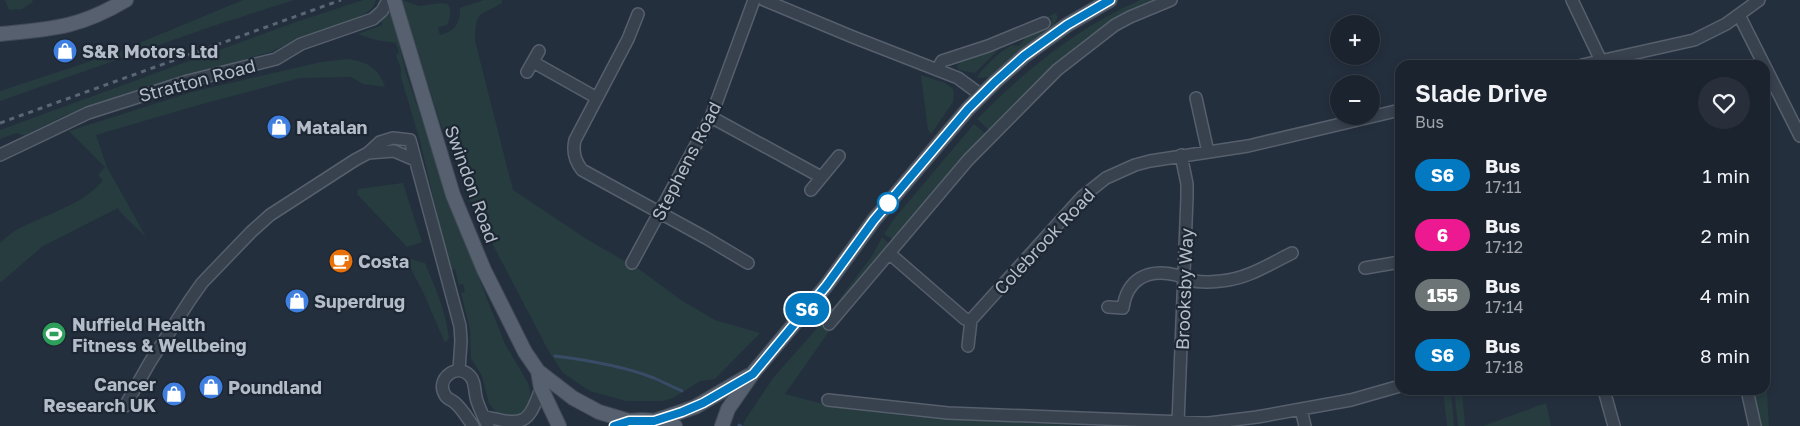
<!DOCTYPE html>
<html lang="en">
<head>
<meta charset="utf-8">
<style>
  :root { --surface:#1b232e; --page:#282f3a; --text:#f1f3f6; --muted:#a0a4aa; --line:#39404a }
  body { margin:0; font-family:"Golos Text",sans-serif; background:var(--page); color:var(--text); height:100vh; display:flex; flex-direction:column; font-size:19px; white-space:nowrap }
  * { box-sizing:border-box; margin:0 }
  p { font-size:16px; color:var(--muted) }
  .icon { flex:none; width:28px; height:28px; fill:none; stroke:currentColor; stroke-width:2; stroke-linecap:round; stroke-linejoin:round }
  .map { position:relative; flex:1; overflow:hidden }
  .panel { position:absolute; left:1395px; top:60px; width:375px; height:335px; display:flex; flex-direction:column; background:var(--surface); border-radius:15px; box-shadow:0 2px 8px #0003,0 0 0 1px var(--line) }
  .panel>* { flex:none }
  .badge { padding:0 10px; border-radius:16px; font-size:18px; line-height:32px }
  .tools { position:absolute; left:1330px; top:15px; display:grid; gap:10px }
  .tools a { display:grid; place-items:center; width:50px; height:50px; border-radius:50%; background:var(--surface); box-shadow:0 2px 8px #0003,0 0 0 1px var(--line); font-size:25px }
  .map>.badge { position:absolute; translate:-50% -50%; box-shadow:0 0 0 2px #fff }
  .round { display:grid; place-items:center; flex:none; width:52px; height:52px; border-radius:26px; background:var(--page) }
  .summary { display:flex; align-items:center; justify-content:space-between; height:85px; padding:0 20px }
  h1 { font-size:24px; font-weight:600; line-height:38px }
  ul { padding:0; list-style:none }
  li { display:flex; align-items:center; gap:15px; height:60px; padding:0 20px }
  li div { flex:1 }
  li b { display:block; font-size:19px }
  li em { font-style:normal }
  li .badge { min-width:55px; font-weight:700; text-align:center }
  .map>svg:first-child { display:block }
  .green { fill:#263c3f }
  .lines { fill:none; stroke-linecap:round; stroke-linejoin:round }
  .stream { stroke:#394c67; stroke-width:3 }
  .minor-casing { stroke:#565f6c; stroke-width:14 }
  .major-casing { stroke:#414a57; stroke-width:16 }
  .minor { stroke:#38414e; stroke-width:11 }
  .major { stroke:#56606e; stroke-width:14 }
  .rail { stroke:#5a6575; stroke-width:3; stroke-dasharray:5 5; stroke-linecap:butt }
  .line-casing { stroke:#fff; stroke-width:11 }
  .line { stroke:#0279c1; stroke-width:8 }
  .stop-dot { fill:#fff; stroke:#0279c1; stroke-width:2.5 }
  .labels { text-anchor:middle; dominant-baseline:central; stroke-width:4.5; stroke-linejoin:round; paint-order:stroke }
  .poi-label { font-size:18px; font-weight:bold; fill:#b4bcc9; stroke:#1d2633; text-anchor:start }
  .street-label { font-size:18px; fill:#b4bcc9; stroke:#1d2633 }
</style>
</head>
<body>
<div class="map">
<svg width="1800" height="426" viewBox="0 0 1800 426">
  <rect width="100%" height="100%" fill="#242f3e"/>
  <path class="green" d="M5,0H32L33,2L22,9L9,10Z
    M243,0H294L213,26L0,101V91L115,53Z
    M363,0H376C374,7 370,11 364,14C338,30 302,35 274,51L130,93L64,116L25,135H22L16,133L0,139V130L296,22Z
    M402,0L419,6L441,3L448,4C452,11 450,19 447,25L439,27L438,29L440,35C455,31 460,24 460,8L484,0H502V3C478,17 476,10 475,41L513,190L588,240L639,269L681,300L715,320L760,333L715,379L700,381L673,398L662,401H626L590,391L563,373L548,350L469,199L439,119Z
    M1140,0H1159C1145,6 1129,11 1116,19C1067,46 1029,92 990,131L977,119C1027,69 1075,29 1140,0Z
    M389,11H391L406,73L455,218L505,344L528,383L530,391V406L517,420L499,415L489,404L482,376L471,358L470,329L461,293L465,292L463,284L459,285L455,269L451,270L447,257L420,141L401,77V68L396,56L399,52L396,43L376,40L358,34L382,25L381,18Z
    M1056,13L1058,18L1053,26L988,77L977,78C981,69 1003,48 1013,45L1016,46L1020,45L1027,36L1050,23L1052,20L1051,17L1047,18V17Z
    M999,49L975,73L959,70L957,66L962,60Z
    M347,59C366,61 379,68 385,87L363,84L351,77L300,78L195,106L96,135L107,167L146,237L122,214L118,208L43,246L0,283V243C5,239 9,234 15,231C42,215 83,206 103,180L98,175L105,167L69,131L192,92L321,62Z
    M921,75L945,83L953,89L954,94L953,102L931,134L928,130Z
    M974,124L987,135L894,240L884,234L894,219Z
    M403,183L422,242L407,247L357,194L358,189Z
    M882,237L890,245L827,324L830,330L785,394L831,406L907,416L1078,426H743L745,420L773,378L820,325L872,256Z
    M411,259L425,263C436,290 445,309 449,338L445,343L424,294L408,263Z
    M1766,375L1769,426H1760L1751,390H1765Z
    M1443,390L1451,391L1454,426H1447Z
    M1454,390H1462L1465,426H1458Z
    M1546,403L1551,426H1483Z"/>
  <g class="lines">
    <path class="stream" d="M555,356C587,360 623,366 654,378C663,382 673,387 682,391
      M739,425L741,426"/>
    <defs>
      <path id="minor" d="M764,0L853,37L958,78L981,95
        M1572,0L1603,65
        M638,14L628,39L575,140C572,152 575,161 582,170L706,238L748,263
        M1739,15L1800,136
        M533,62L597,98
        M1582,65L1694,40L1726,24L1759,0
        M937,70L942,61L988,46L1044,23
        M527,72L539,51
        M1196,98L1208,152
        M711,117L821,177
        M368,153L394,151L415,160
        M0,155L88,113L188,81L276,59L301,44L373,19L382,11L388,0
        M811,190L839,156
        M890,254L965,319L971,320
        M632,263L711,117L754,0
        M1365,268L1400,262
        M1108,307L1123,308C1127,279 1148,268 1176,275C1181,276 1185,279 1190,280C1200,283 1212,282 1221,281C1247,279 1270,264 1292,253
        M829,324L968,160L1057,70L1115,25L1130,17L1171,0
        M968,346L971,320L1082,197L1106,178L1135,165L1150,161L1248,146L1400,110
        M1604,390L1614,426
        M1747,390L1755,426
        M828,400L948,413L1209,423L1257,417L1351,400L1400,386
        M125,406L150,362L190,300L202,283L251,232L270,215L355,160L368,153L380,142L393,138L410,140L460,326L461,341L459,370
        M1301,409L1305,426
        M483,416C523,426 528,426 541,388
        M1178,423L1187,197V184L1181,155
        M473,426C468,419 461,407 454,402C450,399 447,399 445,395C435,379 457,362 470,376C476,382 474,393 477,401C480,410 484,418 488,426"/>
      <path id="major" d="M394,0L453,195L484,270L525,352L538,371L573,398L599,412L629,421
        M0,34C52,29 79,28 126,0
        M538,371L541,388L559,426
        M654,421L695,407L748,376
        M621,423C638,418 658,420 675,426
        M722,426L728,409L753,373L826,286L874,220L968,109L995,82L1024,56L1067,25L1110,0"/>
    </defs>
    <use href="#minor" class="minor-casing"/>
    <use href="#major" class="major-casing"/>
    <use href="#minor" class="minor"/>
    <use href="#major" class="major"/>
    <path class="rail" d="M0,123L341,0"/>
  </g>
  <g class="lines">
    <defs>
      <path id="line" d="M614,426L629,421H654L682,412L703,403L753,374L826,286L874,220L968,109L995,82L1024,56L1067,25L1110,0"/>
    </defs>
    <use href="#line" class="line-casing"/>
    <use href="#line" class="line"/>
  </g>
  <defs>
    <symbol id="shop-disc" viewBox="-11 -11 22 22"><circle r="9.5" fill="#3f7fe0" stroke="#1d2633"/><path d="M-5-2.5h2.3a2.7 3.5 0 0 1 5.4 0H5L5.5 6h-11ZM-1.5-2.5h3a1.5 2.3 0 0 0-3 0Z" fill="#fff"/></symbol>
    <symbol id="cafe-disc" viewBox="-11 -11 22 22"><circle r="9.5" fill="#e8710a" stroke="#1d2633"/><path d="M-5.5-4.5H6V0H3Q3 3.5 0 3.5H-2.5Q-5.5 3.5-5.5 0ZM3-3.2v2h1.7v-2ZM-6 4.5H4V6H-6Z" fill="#fff"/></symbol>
    <symbol id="stadium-disc" viewBox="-11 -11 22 22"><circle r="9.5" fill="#2e9e5b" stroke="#1d2633"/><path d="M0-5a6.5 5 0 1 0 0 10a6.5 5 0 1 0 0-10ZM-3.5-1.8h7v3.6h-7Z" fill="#fff"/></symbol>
  </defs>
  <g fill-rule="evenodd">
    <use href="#shop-disc" x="51" y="37" width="28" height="28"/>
    <use href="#shop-disc" x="265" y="113" width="28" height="28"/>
    <use href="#cafe-disc" x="327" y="247" width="28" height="28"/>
    <use href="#shop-disc" x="283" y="287" width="28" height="28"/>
    <use href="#stadium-disc" x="40" y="320" width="28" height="28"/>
    <use href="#shop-disc" x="197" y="373" width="28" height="28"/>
    <use href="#shop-disc" x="160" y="380" width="28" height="28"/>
  </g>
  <circle class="stop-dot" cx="888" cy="203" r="10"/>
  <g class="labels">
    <g class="poi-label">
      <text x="82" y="51">S&amp;R Motors Ltd</text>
      <text x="296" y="127">Matalan</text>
      <text x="358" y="261">Costa</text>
      <text x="314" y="301">Superdrug</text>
      <text x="72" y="324">Nuffield Health<tspan x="72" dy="21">Fitness &amp; Wellbeing</tspan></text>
      <text x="156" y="384" text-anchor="end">Cancer<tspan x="156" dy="21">Research UK</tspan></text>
      <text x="228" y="387">Poundland</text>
    </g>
    <g class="street-label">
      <text transform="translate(197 80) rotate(-15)">Stratton Road</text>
      <text transform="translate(686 161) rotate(-63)">Stephens Road</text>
      <text transform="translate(472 184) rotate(70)">Swindon Road</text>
      <text transform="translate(1044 241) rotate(-47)">Colebrook Road</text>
      <text transform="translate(1184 289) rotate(-88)">Brooksby Way</text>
    </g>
  </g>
</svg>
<div class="tools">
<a>+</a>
<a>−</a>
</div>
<b class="badge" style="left:807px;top:309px;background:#0279c1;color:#fff">S6</b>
<section class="panel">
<div class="summary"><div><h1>Slade Drive</h1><p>Bus</p></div><a class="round"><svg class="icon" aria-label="heart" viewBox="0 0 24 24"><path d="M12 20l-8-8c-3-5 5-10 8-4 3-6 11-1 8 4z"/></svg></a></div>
<ul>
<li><span class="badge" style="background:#0279c1;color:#fff">S6</span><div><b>Bus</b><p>17:11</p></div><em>1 min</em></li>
<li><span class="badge" style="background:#ed1990;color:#fff">6</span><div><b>Bus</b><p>17:12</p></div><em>2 min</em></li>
<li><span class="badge" style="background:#6c7476;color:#fff">155</span><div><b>Bus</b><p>17:14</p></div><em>4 min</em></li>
<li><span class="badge" style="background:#0279c1;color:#fff">S6</span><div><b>Bus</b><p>17:18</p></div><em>8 min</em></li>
</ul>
</section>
</div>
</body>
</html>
